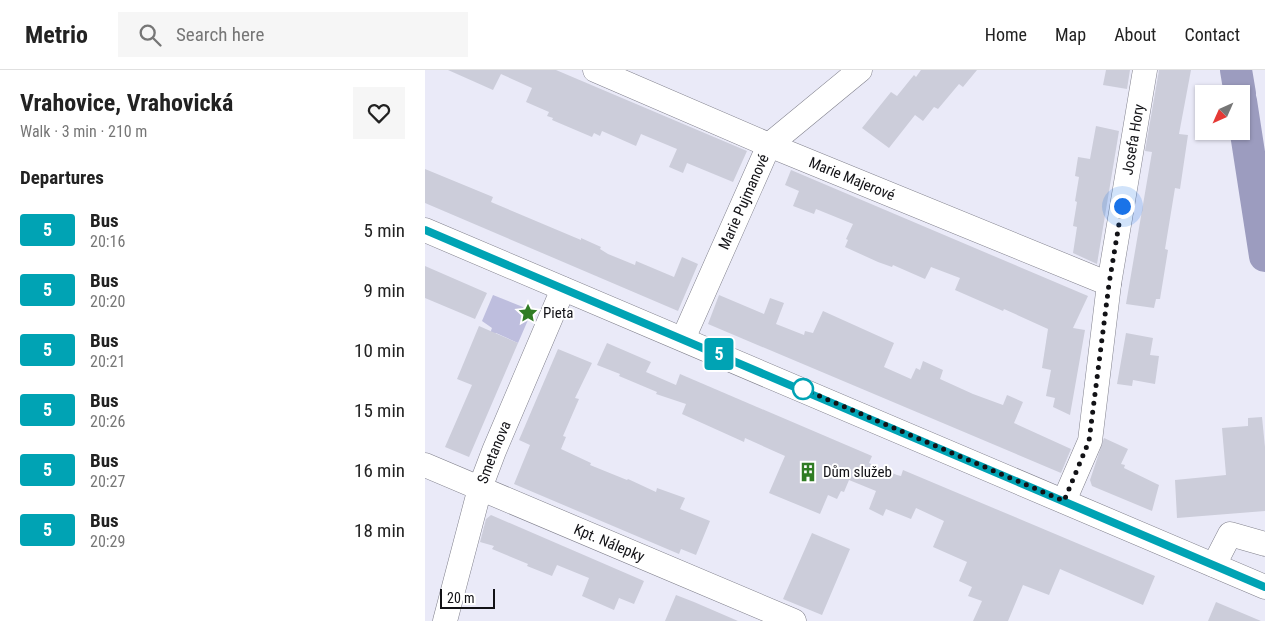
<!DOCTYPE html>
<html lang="en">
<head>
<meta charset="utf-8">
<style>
  :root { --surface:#fff; --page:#f6f6f6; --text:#222; --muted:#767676; --line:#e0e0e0 }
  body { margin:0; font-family:"Roboto Condensed",sans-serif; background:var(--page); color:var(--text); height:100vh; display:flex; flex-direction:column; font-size:19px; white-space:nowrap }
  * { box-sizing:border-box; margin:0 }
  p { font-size:16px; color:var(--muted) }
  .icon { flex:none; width:28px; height:28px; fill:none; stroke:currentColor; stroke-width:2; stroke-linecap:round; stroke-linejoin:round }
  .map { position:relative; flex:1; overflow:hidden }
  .drawer { display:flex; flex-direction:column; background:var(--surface); width:425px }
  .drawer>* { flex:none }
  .badge { padding:0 10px; border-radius:4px; font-size:18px; line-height:32px }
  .needle { width:32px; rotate:225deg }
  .buttons { position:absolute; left:770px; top:15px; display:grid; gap:10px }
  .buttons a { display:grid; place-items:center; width:55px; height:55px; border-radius:0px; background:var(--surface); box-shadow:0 1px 4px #0004; font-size:25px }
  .scale { position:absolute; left:15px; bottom:12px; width:55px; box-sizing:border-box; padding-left:5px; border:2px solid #121216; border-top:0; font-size:14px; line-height:18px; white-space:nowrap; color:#121216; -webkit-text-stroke:4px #fff; paint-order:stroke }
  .you { position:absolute; width:25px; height:25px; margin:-12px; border:4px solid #fff; border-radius:50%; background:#1a73e8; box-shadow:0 0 0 8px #1a73e833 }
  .map>.badge { position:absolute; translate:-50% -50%; box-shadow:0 0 0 2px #fff }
  h2 { padding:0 20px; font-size:19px; line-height:45px }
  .round { display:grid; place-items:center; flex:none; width:52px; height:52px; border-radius:0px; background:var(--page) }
  .overview { display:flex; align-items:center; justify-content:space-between; height:85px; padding:0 20px }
  h1 { font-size:24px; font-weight:700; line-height:38px }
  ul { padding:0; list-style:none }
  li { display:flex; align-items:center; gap:15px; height:60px; padding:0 20px }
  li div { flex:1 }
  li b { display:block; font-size:19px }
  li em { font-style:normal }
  li .badge { min-width:55px; font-weight:700; text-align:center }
  header { display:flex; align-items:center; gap:30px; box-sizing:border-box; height:70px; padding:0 25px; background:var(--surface); border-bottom:1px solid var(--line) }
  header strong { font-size:24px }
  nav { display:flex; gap:28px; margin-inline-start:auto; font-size:18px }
  .search { width:350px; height:45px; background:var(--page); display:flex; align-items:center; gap:12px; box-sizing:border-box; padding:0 18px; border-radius:0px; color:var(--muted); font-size:19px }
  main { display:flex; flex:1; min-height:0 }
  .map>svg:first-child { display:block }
  .green { fill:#bebede }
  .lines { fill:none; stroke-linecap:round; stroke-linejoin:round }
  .river { stroke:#9c9cbf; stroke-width:32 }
  .building { fill:#cccdda }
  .minor-casing { stroke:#80808c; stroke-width:25 }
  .minor { stroke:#fff; stroke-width:24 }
  .line-casing { stroke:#fff; stroke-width:11 }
  .line { stroke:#00a3b4; stroke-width:8 }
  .walk { stroke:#121216; stroke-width:5; stroke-dasharray:0 9 }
  .stop-dot { fill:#fff; stroke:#00a3b4; stroke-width:2.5 }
  .labels { text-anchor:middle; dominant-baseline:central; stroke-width:4; stroke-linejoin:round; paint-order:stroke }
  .street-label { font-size:15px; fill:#121216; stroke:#fff }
  .poi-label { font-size:15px; fill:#121216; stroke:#fff; text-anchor:start }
</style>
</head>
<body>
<header>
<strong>Metrio</strong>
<div class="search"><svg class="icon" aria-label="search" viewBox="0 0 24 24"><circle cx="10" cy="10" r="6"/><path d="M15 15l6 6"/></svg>Search here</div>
<nav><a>Home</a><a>Map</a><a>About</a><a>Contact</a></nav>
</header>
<main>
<section class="drawer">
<div class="overview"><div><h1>Vrahovice, Vrahovická</h1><p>Walk · 3 min · 210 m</p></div><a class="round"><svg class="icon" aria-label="heart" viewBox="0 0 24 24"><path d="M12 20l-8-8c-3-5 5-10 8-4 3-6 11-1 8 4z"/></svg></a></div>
<h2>Departures</h2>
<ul>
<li><span class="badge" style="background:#00a3b4;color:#fff">5</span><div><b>Bus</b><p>20:16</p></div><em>5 min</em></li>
<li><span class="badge" style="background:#00a3b4;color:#fff">5</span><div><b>Bus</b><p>20:20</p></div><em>9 min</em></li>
<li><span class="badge" style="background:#00a3b4;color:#fff">5</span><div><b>Bus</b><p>20:21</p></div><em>10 min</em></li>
<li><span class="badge" style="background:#00a3b4;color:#fff">5</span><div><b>Bus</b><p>20:26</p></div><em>15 min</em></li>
<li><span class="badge" style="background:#00a3b4;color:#fff">5</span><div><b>Bus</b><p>20:27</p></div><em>16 min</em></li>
<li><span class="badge" style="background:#00a3b4;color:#fff">5</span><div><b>Bus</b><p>20:29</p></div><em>18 min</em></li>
</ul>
</section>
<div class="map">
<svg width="840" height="551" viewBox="0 0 840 551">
  <rect width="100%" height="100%" fill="#eaeaf8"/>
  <path class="green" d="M68,225L98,237L103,250L93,273L71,263L63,269L67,258L57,251Z"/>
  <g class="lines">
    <path class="river" d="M811,0L815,24
      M816,31L840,186"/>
  </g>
  <path class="building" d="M23,0H131L322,81L308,112L262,93L258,103L244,97L252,79L216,64L211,76L177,61L175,66L169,63L167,67L127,50L128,48L122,46L124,42L101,32L107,18L76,4L68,20Z
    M496,0H552L538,17L534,14L513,39L509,37L498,51L490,45L464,78L437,58L466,22L472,26L489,5L491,7Z
    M681,0H705L702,19L678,15Z
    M734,0H766L754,64L763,65L755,119L750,118L740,179L743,180L735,229H731L729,238L701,234L727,82L720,81Z
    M671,56L694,61L672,194L648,183L652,157L648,156L652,132L650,131L654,107L650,106L653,87L665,89Z
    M0,99L68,127L66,132L156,170V168L176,177L175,179L183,184L210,195L211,191L249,207L257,187L273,194L253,241L0,133Z
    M366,100L663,226L648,258L660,260L645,345L628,337L630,328L621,326L626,300L617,298L623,259L579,239L578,241L530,220L535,208L506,197L500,209L468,195L467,197L453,192L420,177L423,170L421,169L428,154L391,139L389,144L368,136L374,121L360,115Z
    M0,196L62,223L50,249L0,228Z
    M294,225L339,244L345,228L359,233L351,254L379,265L380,261L388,263L398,241L469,273L459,297L486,309L491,298L495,300L498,291L518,300L515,309L548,324L578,335L582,325L598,332L589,353L646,379L636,403L283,254Z
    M54,256L93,273L44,387L20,377L47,315L32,309Z
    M701,263L728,268L725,285L734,286L730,314L708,310L707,316L692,314Z
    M182,273L226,292L221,302L251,315L255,304L447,386L444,393L472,405L476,406L478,400L730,506L718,535L635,499L624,525L598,515L583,551H548L557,531L543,526L547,517L534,511L542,492L508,477L519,451L491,438L486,449L461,439L458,446L444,439L451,421L424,410L419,422L416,421L412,429L403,425L395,444L344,423L360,386L320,368L319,372L257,344L261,334L231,324L232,322L194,306L195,304L172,295Z
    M133,279L167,293L150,328L154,329L141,359L138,366L141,367L136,379L166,393L165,395L202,410L203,409L231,422L232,418L260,428L255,439L285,451L271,485L256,479L254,484L89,414L105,375L94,370Z
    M837,347L840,377V441L752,448L750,410L801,405L797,358L823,356V348Z
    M679,368L703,379L696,394L700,395L699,398L734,415L727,441L667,416L665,410Z
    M66,445L219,511L209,534L194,528L189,540L157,526L164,508L132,495L127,506L102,496L103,494L67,479L69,476L55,472L61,449Z
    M387,463L425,479L397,545L358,529Z
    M251,525L269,532L313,551H240Z
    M791,532L836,551H783Z"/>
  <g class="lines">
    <defs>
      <g id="minor">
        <path id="s1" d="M170,0L344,75L684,214"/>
        <path d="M0,160L840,517"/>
        <path id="s2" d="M258,269L344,75L435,0"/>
        <path id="s3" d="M0,395L369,551"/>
        <path id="s4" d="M639,431L665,371L684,214L720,0"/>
        <path d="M789,495L805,464L840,474"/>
        <path id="s5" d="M20,551L55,418L69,381L138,219"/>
      </g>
    </defs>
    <use href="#minor" class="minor-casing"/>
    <use href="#minor" class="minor"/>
  </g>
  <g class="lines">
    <defs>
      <path id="line" d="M0,160L840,517"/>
    </defs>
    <use href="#line" class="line-casing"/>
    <use href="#line" class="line"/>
    <path class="walk" d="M378,319L639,431L664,371L684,214L697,136"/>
  </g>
  <defs>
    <symbol id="sight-bare" viewBox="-9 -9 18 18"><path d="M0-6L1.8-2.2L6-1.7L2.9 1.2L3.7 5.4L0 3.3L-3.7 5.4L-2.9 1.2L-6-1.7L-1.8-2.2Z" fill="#307c24" stroke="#fff" stroke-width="2.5" paint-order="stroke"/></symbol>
    <symbol id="building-bare" viewBox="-9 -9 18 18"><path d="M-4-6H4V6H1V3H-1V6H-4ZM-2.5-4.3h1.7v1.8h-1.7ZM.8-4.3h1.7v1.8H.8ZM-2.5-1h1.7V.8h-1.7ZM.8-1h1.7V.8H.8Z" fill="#307c24" stroke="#fff" stroke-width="2.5" paint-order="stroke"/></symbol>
  </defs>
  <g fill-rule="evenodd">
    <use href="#sight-bare" x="89" y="229" width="28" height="28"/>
    <use href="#building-bare" x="369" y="388" width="28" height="28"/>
  </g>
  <circle class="stop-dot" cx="378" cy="319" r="10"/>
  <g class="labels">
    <g class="street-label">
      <text stroke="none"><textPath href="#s4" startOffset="370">Josefa Hory</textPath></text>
      <text stroke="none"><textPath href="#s1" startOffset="279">Marie Majerové</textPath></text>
      <text stroke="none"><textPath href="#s2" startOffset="150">Marie Pujmanové</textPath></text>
      <text stroke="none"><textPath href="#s5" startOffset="176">Smetanova</textPath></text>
      <text stroke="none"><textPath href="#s3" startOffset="200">Kpt. Nálepky</textPath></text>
    </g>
    <g class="poi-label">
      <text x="118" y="243">Pieta</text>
      <text x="398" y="402">Dům služeb</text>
    </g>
  </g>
</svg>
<div class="buttons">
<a><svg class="needle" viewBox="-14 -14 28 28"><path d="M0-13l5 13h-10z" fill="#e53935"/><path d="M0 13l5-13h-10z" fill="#767676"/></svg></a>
</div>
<div class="scale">20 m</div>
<div class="you" style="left:697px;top:136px"></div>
<b class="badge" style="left:294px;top:284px;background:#00a3b4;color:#fff">5</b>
</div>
</main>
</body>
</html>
